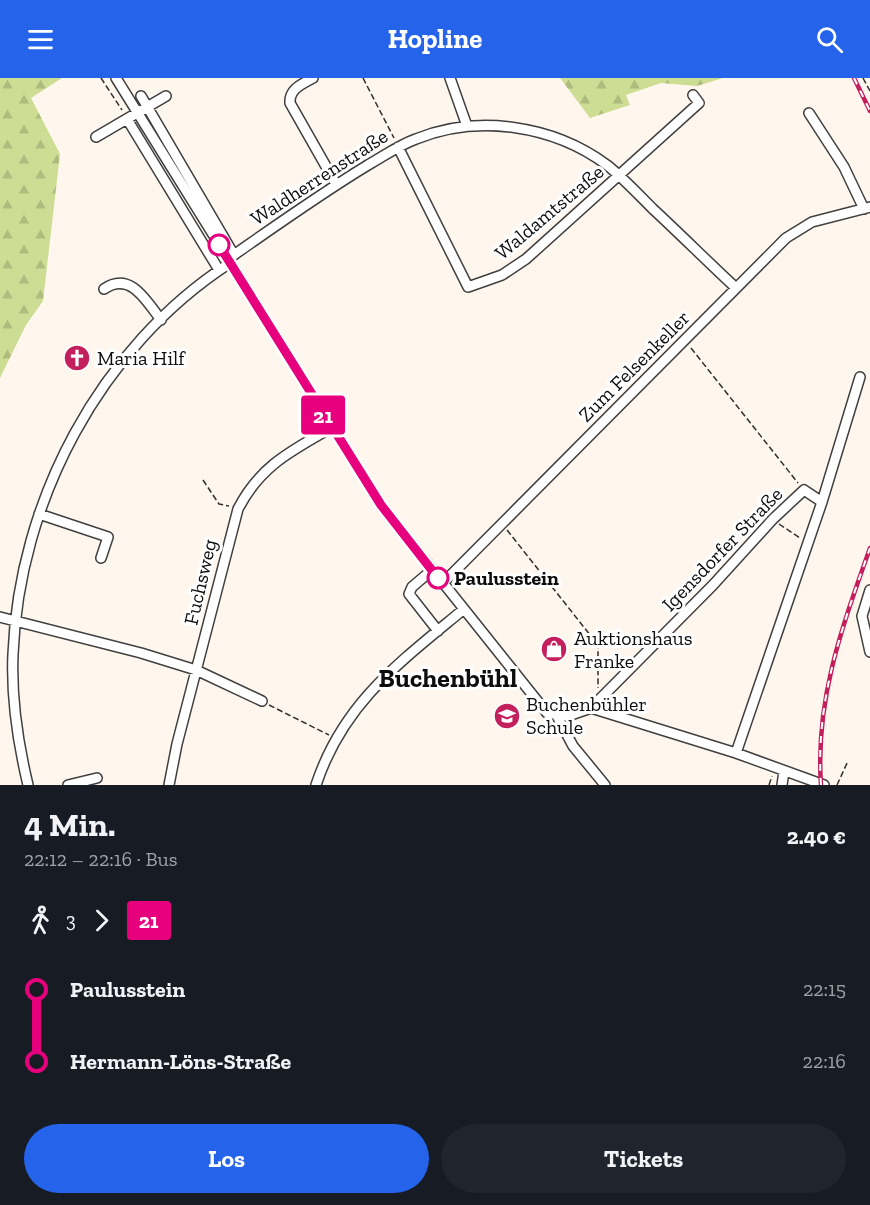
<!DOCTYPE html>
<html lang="de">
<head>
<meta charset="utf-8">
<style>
  :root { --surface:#171b24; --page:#20242c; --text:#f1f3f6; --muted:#9ea1a6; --accent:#2563eb }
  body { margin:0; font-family:"Zilla Slab",serif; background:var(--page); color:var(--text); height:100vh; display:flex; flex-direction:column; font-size:22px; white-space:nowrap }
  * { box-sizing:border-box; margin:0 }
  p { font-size:20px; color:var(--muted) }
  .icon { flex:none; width:33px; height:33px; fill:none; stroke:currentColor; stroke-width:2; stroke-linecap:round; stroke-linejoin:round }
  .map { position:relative; height:707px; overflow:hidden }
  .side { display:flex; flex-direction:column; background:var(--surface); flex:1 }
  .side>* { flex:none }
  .badge { padding:0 12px; border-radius:4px; font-size:21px; line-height:39px }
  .map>.badge { position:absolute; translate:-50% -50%; box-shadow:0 0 0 3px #fff }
  .legs { display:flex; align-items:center; gap:9px; height:66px; padding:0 24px; font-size:20px }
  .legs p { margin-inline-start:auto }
  .overview { display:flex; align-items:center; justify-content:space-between; height:102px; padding:0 24px }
  h1 { font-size:33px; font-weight:800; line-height:45px }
  .cta { display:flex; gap:12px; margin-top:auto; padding:12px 24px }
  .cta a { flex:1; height:69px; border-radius:36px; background:var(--accent); color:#fff; font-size:24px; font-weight:800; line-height:69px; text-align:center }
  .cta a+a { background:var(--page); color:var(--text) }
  ul { padding:0 24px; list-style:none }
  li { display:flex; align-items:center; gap:21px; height:72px; font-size:22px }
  li i { display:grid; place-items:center; width:9px; height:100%; margin:0 8px; background:currentColor }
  li i::after { content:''; width:15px; height:15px; margin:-8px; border:4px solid; border-radius:50%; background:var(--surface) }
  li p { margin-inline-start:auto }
  li:first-child i { background:linear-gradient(#0000 50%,currentColor 0) }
  li:last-child i { background:linear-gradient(currentColor 50%,#0000 0) }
  header { display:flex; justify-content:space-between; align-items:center; height:78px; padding:0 24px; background:var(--accent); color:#fff; font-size:27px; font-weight:800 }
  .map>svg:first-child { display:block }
  .forest { fill:url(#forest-firs) }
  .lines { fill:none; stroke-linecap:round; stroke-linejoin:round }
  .minor-casing { stroke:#404040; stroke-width:12 }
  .path { stroke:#2f2f2f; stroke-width:1.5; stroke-dasharray:6 3; stroke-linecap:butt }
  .minor { stroke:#fff; stroke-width:9 }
  .rail-casing { stroke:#c41f5d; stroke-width:4.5 }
  .rail { stroke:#fff; stroke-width:2; stroke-dasharray:7; stroke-linecap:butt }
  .line-1-casing { stroke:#fff; stroke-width:14 }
  .line-1 { stroke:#e6007e; stroke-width:9 }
  .stop-1-dot { fill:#fff; stroke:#e6007e; stroke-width:3 }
  .labels { text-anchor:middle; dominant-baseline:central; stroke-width:6; stroke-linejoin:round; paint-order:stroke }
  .street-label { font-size:20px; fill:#0d0d0d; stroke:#fff }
  .poi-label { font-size:20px; fill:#0d0d0d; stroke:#fff; text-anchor:start }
  .stop-label { font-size:20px; font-weight:bold; fill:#0d0d0d; stroke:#fff; text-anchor:start }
  .district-label { font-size:26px; font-weight:bold; fill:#0d0d0d; stroke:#fff }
</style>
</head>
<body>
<header><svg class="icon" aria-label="menu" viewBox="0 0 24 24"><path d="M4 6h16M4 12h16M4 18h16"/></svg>Hopline<svg class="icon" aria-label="search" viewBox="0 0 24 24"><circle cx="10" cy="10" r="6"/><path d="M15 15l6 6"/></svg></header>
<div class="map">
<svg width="870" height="707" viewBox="0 0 870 707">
  <defs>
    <pattern id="forest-firs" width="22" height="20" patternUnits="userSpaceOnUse" patternTransform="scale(1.5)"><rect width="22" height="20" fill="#cddd94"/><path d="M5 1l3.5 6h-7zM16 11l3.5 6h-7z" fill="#afbc7e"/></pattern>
  </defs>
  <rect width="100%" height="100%" fill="#fff6ee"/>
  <path class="forest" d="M0,0H62L31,20L60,76L43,223L26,247L0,300Z
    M560,0H723L697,8L661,5L626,17L630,27L590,40Z"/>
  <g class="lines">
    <defs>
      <path id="minor" d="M116,0L381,427L547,635L568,638L591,630L713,507L773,441L804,412L822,424L736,675
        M313,0C302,6 289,11 290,25L336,106
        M450,0L467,48
        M141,18L234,177
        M809,35L844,89L864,131
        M127,41L219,192
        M96,59L166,18
        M398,69L468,209L502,197L526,181L699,25L693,17
        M228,181C274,149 320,116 368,87C384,78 399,67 416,61C478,36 553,47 607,87C623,100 638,116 653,131C681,157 708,184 736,210
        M104,211C130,193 146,222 161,242
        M822,424L860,299
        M39,436L108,459L101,480
        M432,492L412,509L409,516L438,553
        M443,505L786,160L812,144L870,129
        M870,512L862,538L870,574
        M0,539L141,575L196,592L262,623
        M591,630L736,675L824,707
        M557,638L573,668L605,707
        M28,707C18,665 11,620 13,576C19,423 100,269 230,185
        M68,707L97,700
        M169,707L177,666L238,431C260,388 291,373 331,350
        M316,707C343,625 400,584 464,531
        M782,707L784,693"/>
    </defs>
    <use href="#minor" class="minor-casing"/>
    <path class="path" d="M101,0L122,32
      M363,0L394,60
      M863,0L870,13
      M691,270L798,405
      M203,402L219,426L229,428
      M779,446L800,460
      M507,452L598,567V610
      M269,627L329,657
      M769,707L772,698
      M837,707L848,683"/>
    <use href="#minor" class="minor"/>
    <defs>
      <path id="rail" d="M854,0L870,33
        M821,707C815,622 842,549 870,470"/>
    </defs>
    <use href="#rail" class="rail-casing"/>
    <use href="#rail" class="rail"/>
  </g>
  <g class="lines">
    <defs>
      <path id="line-1" d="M219,167L381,427L438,500"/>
    </defs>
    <use href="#line-1" class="line-1-casing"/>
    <use href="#line-1" class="line-1"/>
  </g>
  <defs>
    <symbol id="church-disc" viewBox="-11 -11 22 22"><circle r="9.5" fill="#c41f5d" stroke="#fff"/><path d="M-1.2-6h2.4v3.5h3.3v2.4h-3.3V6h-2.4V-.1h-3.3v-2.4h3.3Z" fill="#fff"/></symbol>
    <symbol id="shop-disc" viewBox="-11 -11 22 22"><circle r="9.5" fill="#c41f5d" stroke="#fff"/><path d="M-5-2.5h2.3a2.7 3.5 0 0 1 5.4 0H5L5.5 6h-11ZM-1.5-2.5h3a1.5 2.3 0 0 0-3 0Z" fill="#fff"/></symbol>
    <symbol id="school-disc" viewBox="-11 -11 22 22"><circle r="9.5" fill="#c41f5d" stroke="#fff"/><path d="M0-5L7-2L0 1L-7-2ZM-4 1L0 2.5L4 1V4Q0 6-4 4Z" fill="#fff"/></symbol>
  </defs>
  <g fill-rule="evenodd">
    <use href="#church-disc" x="62" y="265" width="30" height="30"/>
    <use href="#shop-disc" x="539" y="556" width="30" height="30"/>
    <use href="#school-disc" x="492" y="623" width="30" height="30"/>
  </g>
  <g class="stop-1-dot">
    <circle cx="219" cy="167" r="10"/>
    <circle cx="438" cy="500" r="10"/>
  </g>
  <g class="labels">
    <g class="street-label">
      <text transform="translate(319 99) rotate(-33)">Waldherrenstraße</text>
      <text transform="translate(549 134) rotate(-40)">Waldamtstraße</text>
      <text transform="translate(634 288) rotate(-45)">Zum Felsenkeller</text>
      <text transform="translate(722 471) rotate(-46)">Igensdorfer Straße</text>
      <text transform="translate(200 504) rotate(-77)">Fuchsweg</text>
    </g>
    <g class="poi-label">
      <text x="97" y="280">Maria Hilf</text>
      <text x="574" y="560">Auktionshaus<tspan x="574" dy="23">Franke</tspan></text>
      <text x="526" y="626">Buchenbühler<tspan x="526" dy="23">Schule</tspan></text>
    </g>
    <g class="stop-label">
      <text x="454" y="500">Paulusstein</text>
    </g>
    <g class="district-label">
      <text x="448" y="600">Buchenbühl</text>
    </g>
  </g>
</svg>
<b class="badge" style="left:323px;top:337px;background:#e6007e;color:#fff">21</b>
</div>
<section class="side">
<div class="overview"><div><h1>4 Min.</h1><p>22:12 – 22:16 · Bus</p></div><b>2.40 €</b></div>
<div class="legs"><svg class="icon" aria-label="walk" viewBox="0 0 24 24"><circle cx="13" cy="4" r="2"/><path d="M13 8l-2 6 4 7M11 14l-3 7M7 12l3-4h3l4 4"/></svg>3<svg class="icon" aria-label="forward" viewBox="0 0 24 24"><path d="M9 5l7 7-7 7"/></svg><b class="badge" style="background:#e6007e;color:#fff">21</b></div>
<ul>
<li><i style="color:#e6007e"></i><b>Paulusstein</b><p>22:15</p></li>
<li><i style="color:#e6007e"></i><b>Hermann-Löns-Straße</b><p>22:16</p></li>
</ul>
<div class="cta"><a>Los</a><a>Tickets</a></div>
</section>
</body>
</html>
